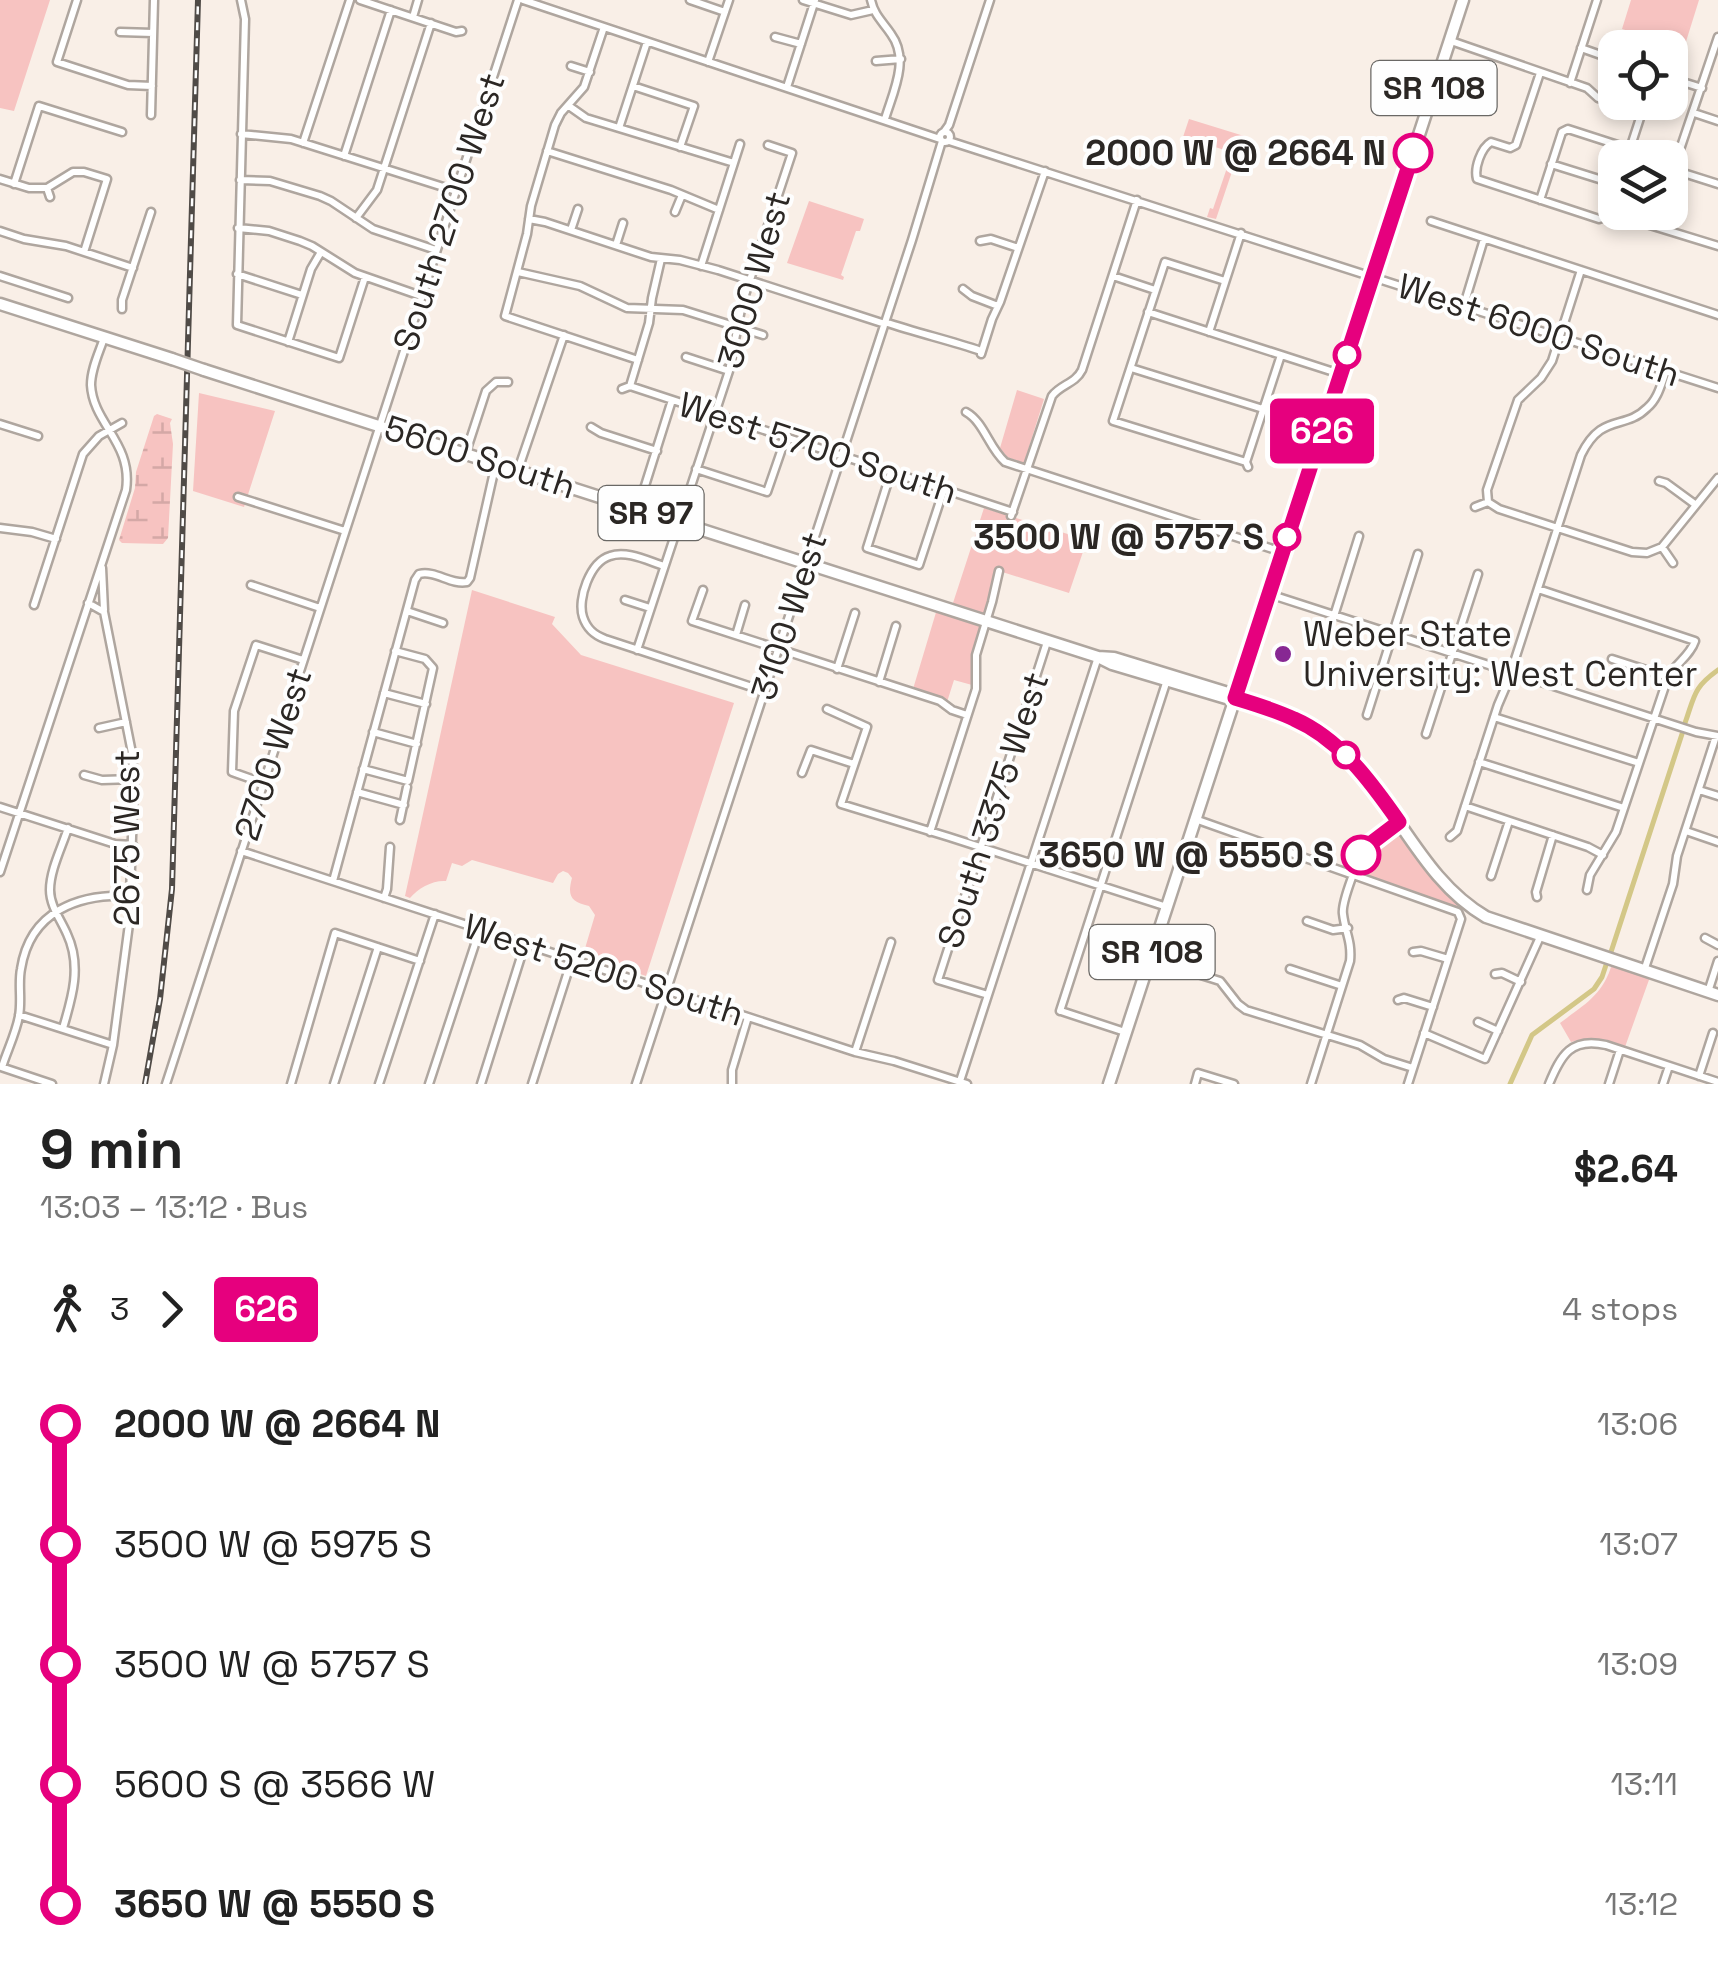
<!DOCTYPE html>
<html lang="en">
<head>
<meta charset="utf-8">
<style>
  :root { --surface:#fff; --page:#f6f6f6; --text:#222; --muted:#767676 }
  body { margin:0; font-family:"Space Grotesk",sans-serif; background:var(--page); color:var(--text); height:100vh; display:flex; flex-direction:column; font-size:38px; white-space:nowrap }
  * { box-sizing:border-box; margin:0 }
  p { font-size:32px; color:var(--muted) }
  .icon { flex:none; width:55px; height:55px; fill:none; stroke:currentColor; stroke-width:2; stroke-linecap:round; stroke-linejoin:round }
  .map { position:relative; height:1084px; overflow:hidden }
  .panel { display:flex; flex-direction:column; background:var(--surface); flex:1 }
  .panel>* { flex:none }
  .badge { padding:0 20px; border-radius:8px; font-size:35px; line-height:65px }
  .buttons { position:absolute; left:1598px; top:30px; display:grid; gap:20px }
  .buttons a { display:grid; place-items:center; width:90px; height:90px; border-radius:20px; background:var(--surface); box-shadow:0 5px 15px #0003; font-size:50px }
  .map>.badge { position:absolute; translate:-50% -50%; box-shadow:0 0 0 5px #fff }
  .legs { display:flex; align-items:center; gap:15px; height:110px; padding:0 40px; font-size:32px }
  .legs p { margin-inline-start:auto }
  .headline { display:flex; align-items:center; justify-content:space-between; height:170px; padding:0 40px }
  h1 { font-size:55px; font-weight:600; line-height:75px }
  ul { padding:0 40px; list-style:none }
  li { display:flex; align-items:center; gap:35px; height:120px; font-size:38px }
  li i { display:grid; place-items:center; width:15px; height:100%; margin:0 12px; background:currentColor }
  li i::after { content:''; width:25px; height:25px; margin:-12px; border:8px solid; border-radius:50%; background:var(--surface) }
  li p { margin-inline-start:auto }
  li:first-child i { background:linear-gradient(#0000 50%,currentColor 0) }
  li:last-child i { background:linear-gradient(currentColor 50%,#0000 0) }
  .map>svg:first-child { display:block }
  .green { fill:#f7c3c1 }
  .wetland { fill:url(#wetland-marsh) }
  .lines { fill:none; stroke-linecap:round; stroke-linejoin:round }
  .canal { stroke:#d3c787; stroke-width:5 }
  .minor-casing { stroke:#afa69f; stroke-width:11 }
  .major-casing { stroke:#afa69f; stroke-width:15 }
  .minor { stroke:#fff; stroke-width:6 }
  .major { stroke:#fff; stroke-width:10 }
  .rail-casing { stroke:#504b47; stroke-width:6 }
  .rail { stroke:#fefefe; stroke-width:2.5; stroke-dasharray:8; stroke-linecap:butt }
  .major-bridge-casing { stroke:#afa69f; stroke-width:15; stroke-linecap:butt }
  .major-bridge { stroke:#fff; stroke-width:10 }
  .line-1-casing { stroke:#fff; stroke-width:22 }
  .line-1 { stroke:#e6007e; stroke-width:15 }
  .stop-1-dot { fill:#fff; stroke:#e6007e; stroke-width:5 }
  .poi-dot { fill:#872893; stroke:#fefefe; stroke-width:4 }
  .labels { text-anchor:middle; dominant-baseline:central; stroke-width:8; stroke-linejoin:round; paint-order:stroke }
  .shield { fill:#fefefe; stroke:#6a6865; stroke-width:2.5 }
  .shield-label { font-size:32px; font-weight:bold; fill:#2b2724 }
  .stop-label { font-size:35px; font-weight:bold; fill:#2b2724; stroke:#fefefe; text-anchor:end }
  .street-label { font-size:35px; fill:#2b2724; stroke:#fefefe }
  .poi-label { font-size:35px; fill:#2b2724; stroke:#fefefe; text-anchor:start }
</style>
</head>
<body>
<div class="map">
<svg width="1718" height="1084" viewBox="0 0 1718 1084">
  <defs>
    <pattern id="wetland-marsh" width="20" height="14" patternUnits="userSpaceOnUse" patternTransform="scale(2.5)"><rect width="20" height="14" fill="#f7c3c1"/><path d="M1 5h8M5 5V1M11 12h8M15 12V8" fill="none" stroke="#d4a8a6"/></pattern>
  </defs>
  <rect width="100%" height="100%" fill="#f9efe7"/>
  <path class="green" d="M0,0H50L14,111L0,108Z
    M1631,0H1699L1684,48L1622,29Z
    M1189,119L1244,136L1216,219L1207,217L1210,208L1213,209L1231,156L1227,154V151L1189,138L1186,142L1182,140Z
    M809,201L864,219L860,231H856L841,275L844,277L843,280L787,263Z
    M1017,390L1044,399L1024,463L1007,457L1000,448Z
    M199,393L275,411L244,507L193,491Z
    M984,508L1087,540L1069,593L996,570L985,617L952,606Z
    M472,590L555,617L552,624L581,655L734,703L646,976L583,955L595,915L589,906C571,902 567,896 572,878L568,873L563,871L558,874L553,883L472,860L462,866L452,863L446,881C433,880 418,888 410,898L405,896Z
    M937,609L982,624L971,659L972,685L954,680L947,702L943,697L913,689Z
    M1397,826L1432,877L1460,905L1459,910L1357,876L1370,845Z
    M1612,964L1650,977L1625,1047C1606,1041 1591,1036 1571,1042L1560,1023C1585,1004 1603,995 1612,964Z"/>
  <path class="wetland" d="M157,414L172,419L170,423L173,444L168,538L163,544L122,543L119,540L135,488L136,472L154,416Z"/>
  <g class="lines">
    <path class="canal" d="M1685,723C1695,695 1693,688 1718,670
      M1611,952L1682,734
      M1510,1084L1532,1035L1594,989L1602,977L1606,965"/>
    <defs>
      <path id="minor" d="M77,0L57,62L128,85L152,86
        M241,0L245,19L237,325L339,358L365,277
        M360,0L456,32L462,31
        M523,0L940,139
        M690,0L725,12
        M803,0L851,15L873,10
        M871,0C874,15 883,22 891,34C910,60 893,92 885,119
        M413,17L418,0
        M604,27L584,87L561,113L555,125L531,206L527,234L505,316L638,360
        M120,32L153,33
        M775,37L801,44
        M1451,41L1587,88L1598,98L1637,111L1640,118L1627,158
        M1581,48L1615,60
        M876,61L901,59
        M708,62L729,0
        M571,66L590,72
        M1540,73L1516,145L1510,148L1491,142C1481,148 1474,168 1477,179L1599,219L1614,214
        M1670,78L1702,88
        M1570,83L1597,0
        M633,86L694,106L680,147
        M787,87L815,0
        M569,106L586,118L734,163
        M1694,113L1718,121
        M151,115L154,0
        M619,128L647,42
        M940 137a5 5 0 1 1 10 0a5 5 0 1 1-10 0Z
        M944,132L949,125L990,0
        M241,134L291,139L456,191
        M949,141L1718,388
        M303,143L350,0
        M547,151L671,190L719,210
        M344,156L391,10
        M1551,164L1615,184
        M1674,170L1718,184
        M0,179L29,188H47
        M1670,179L1718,37
        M240,180L270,181L320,196L331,201L373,229L436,250
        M14,184L39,106L122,132
        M50,197L47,188L73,172H84L107,179L84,252
        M1540,200L1562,132L1568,129L1630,149
        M675,212L682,195
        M1614,214L1718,246
        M1614,214L1612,206L1615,197
        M356,218L377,190L431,23
        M529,219L545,222L651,257L680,260L718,270L885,324
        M1431,221L1718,315
        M1655,226L1659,212
        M238,228L269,231L300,241L312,246L355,273L421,296
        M571,230L578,209
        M0,231L24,239L66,246L133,268
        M980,241L991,239L1018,248
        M616,245L623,223
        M701,266L740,144
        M518,272L580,286L627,308L683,310L763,335
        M237,274L302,295
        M0,276L68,298
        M1113,276L1155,290
        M1225,281L1165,262L1113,421L1246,462L1248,467
        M963,289L972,296L998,306
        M1464,305L1484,239
        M122,309V300L151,212
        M1148,312L1340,374
        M885,322C917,333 949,340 981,351
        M1209,332L1241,233
        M288,342L311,269L321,252
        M981,354L992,319L1000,302L1045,171
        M686,357L729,371
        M1131,368L1263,409
        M630,386L649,323L652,298L661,259
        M622,389L630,386L1013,512
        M966,412C984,422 989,448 1005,462L1282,552
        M0,424L38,436
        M591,427L601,433L657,451
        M466,452L486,391L496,382H508
        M1246,462L1281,355
        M696,469L767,492L786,437
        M518,470L564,335
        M891,472L867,548L919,565L944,489
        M1659,481L1666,483L1696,505
        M238,497L345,531
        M1488,502L1499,509L1632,552L1647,553L1662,547L1673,563
        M1475,507L1488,502L1487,490L1518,400L1541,378L1552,361L1581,270
        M638,508L672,400
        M1011,516L1052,396C1061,384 1075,384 1082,370L1137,200
        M0,528L32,532L56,539
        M1662,547L1718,478
        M664,566C648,561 627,550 610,556C590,562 577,599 583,617C587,629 594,635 605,639L764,691
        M102,568L104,610
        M251,585L320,608
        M1538,589L1695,641C1690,656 1676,663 1668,677L1616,832L1590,875L1587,890
        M703,590L692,621L940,701L952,710L967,715
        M1269,594L1696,732L1718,736
        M625,600L650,608
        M88,603L104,612L132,753L134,779L129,924L113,1045L104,1084
        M34,605L83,454L99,436L122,423
        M407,611L443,623
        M1334,616L1359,536
        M736,635L745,605
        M637,650L729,371L742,304L792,153L768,145
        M1612,659L1668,677
        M837,669L855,613
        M879,682L896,626
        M384,693L426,704
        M827,709L867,727L841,804L949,837L1167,907
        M1367,715L1418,554
        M1494,717L1639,763
        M99,728L126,722
        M373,732L417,744
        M1426,734L1478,574
        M1479,762L1624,808
        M363,769L408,781L433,668L425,659L395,651
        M802,773L811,750L854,764
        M84,775L102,780L134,779
        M263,783L232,772L234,711L256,645L303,660
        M1699,790L1718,796
        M357,792L404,805
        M1465,806L1588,847L1603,855
        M0,807L115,844L133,845
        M1195,819L1458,912L1461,919L1408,1084
        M400,820L407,787
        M1686,831L1718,842
        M930,832L976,689V655L992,602L999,571
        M1450,837L1457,831L1498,705L1507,684L1581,455C1602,412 1624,431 1647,408C1658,399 1661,384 1666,371
        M241,851L855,1052L894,1061L967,1084
        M0,872L126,490C133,443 93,424 91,385C91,369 99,353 104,338
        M1491,876L1509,821
        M333,881L415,580L419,574C436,570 450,585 467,582L470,578L496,463
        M1537,897L1536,892L1553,835
        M384,898L387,889L390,847
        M1307,921L1333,930L1348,928
        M1705,938L1718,945
        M1413,952L1421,951L1448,959
        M1150,959L1220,981L1238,1004L1246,1010L1360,1045L1384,1059L1413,1068
        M1290,969L1342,986
        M1644,971L1673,884L1677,856L1716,736
        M1495,974L1502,973L1521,982
        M1708,992L1718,961
        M988,995L938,980L1047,642
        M1398,1000L1404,998L1433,1007
        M1060,1011L1167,680
        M1061,1011L1125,1032
        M19,1015L113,1045
        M1478,1022L1498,1031
        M63,1028C72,998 82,966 67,934C61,920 50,906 50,890C50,870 62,847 68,828
        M1424,1033L1485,1059L1540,937
        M855,1052L891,942
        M1,1067L52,1084
        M2,1067C7,1051 16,1033 19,1016C22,1000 18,984 21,969C30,911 79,893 131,896
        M1699,1076L1713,1033
        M960,1081L1098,657
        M166,1084L518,0
        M291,1084L335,933L420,961
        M334,1084L378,947
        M379,1084L435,914
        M429,1084L480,929
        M481,1084L525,944
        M532,1084L572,959
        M636,1084L912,240L942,141
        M732,1084V1070L748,1017
        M1195,1084L1198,1073L1234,1084
        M1311,1084L1350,961C1352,941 1345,932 1343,914C1341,903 1359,856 1366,847C1375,838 1388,831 1398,823
        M1549,1084C1561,1055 1571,1037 1606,1045L1718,1082
        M1609,1084L1620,1050
        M1663,1084L1669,1066"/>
      <path id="major" d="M0,304L172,359
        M204,370L1098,657
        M1235,698H1226L1112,664L1098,657L1114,658L1228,693L1235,698C1296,717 1336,736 1375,789C1410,835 1435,887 1486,917L1718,995
        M1109,1084L1463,0"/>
    </defs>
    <use href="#minor" class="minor-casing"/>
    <use href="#major" class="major-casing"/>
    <use href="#minor" class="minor"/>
    <use href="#major" class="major"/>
    <defs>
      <path id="rail" d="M145,1084L160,999L172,889L198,0"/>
    </defs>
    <use href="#rail" class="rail-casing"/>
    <use href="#rail" class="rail"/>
    <defs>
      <path id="major-bridge" d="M172,359L204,370"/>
    </defs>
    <use href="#major-bridge" class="major-bridge-casing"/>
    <use href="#major-bridge" class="major-bridge"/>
  </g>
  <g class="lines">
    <defs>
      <path id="line-1" d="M1361,855L1366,847L1399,822C1371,782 1340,739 1294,719C1275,710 1255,704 1235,698L1413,153"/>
    </defs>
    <use href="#line-1" class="line-1-casing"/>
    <use href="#line-1" class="line-1"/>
  </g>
  <g class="stop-1-dot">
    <circle cx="1413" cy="153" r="18"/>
    <circle cx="1347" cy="355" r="12"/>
    <circle cx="1287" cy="537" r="12"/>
    <circle cx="1346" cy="755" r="12"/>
    <circle cx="1361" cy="855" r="18"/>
  </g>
  <circle class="poi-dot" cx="1283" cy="654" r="10"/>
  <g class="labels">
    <g class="shield">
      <rect x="1371.5" y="61" width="125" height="54" rx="8"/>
      <rect x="598.5" y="486" width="105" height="54" rx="8"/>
      <rect x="1089.5" y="925" width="125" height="54" rx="8"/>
    </g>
    <g class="shield-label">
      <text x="1434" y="88">SR 108</text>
      <text x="651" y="513">SR 97</text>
      <text x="1152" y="952">SR 108</text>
    </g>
    <g class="stop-label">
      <text x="1386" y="153">2000 W @ 2664 N</text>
      <text x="1264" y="537">3500 W @ 5757 S</text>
      <text x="1334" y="855">3650 W @ 5550 S</text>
    </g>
    <g class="street-label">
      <text transform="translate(449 212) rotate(-72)">South 2700 West</text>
      <text transform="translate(754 280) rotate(-74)">3000 West</text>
      <text transform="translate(1539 330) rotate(18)">West 6000 South</text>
      <text transform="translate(818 448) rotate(18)">West 5700 South</text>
      <text transform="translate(480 457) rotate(18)">5600 South</text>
      <text transform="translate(789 616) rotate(-72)">3100 West</text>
      <text transform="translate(273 754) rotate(-72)">2700 West</text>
      <text transform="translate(993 810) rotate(-72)">South 3375 West</text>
      <text transform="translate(127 838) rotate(-90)">2675 West</text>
      <text transform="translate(604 970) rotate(18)">West 5200 South</text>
    </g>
    <g class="poi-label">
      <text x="1303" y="634">Weber State<tspan x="1303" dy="40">University: West Center</tspan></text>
    </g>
  </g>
</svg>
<div class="buttons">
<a><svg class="icon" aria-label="locate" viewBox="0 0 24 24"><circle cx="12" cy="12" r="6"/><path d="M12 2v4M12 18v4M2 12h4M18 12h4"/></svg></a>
<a><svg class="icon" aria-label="layers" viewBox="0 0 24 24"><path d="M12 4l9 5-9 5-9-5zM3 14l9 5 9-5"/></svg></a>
</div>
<b class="badge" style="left:1322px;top:431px;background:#e6007e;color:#fff">626</b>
</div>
<section class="panel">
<div class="headline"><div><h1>9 min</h1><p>13:03 – 13:12 · Bus</p></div><b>$2.64</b></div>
<div class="legs"><svg class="icon" aria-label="walk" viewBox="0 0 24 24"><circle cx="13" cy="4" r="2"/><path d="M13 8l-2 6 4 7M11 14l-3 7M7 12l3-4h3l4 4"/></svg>3<svg class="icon" aria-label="forward" viewBox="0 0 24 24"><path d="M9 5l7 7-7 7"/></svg><b class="badge" style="background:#e6007e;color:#fff">626</b><p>4 stops</p></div>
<ul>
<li><i style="color:#e6007e"></i><b>2000 W @ 2664 N</b><p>13:06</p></li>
<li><i style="color:#e6007e"></i><span>3500 W @ 5975 S</span><p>13:07</p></li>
<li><i style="color:#e6007e"></i><span>3500 W @ 5757 S</span><p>13:09</p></li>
<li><i style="color:#e6007e"></i><span>5600 S @ 3566 W</span><p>13:11</p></li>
<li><i style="color:#e6007e"></i><b>3650 W @ 5550 S</b><p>13:12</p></li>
</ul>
</section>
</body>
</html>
